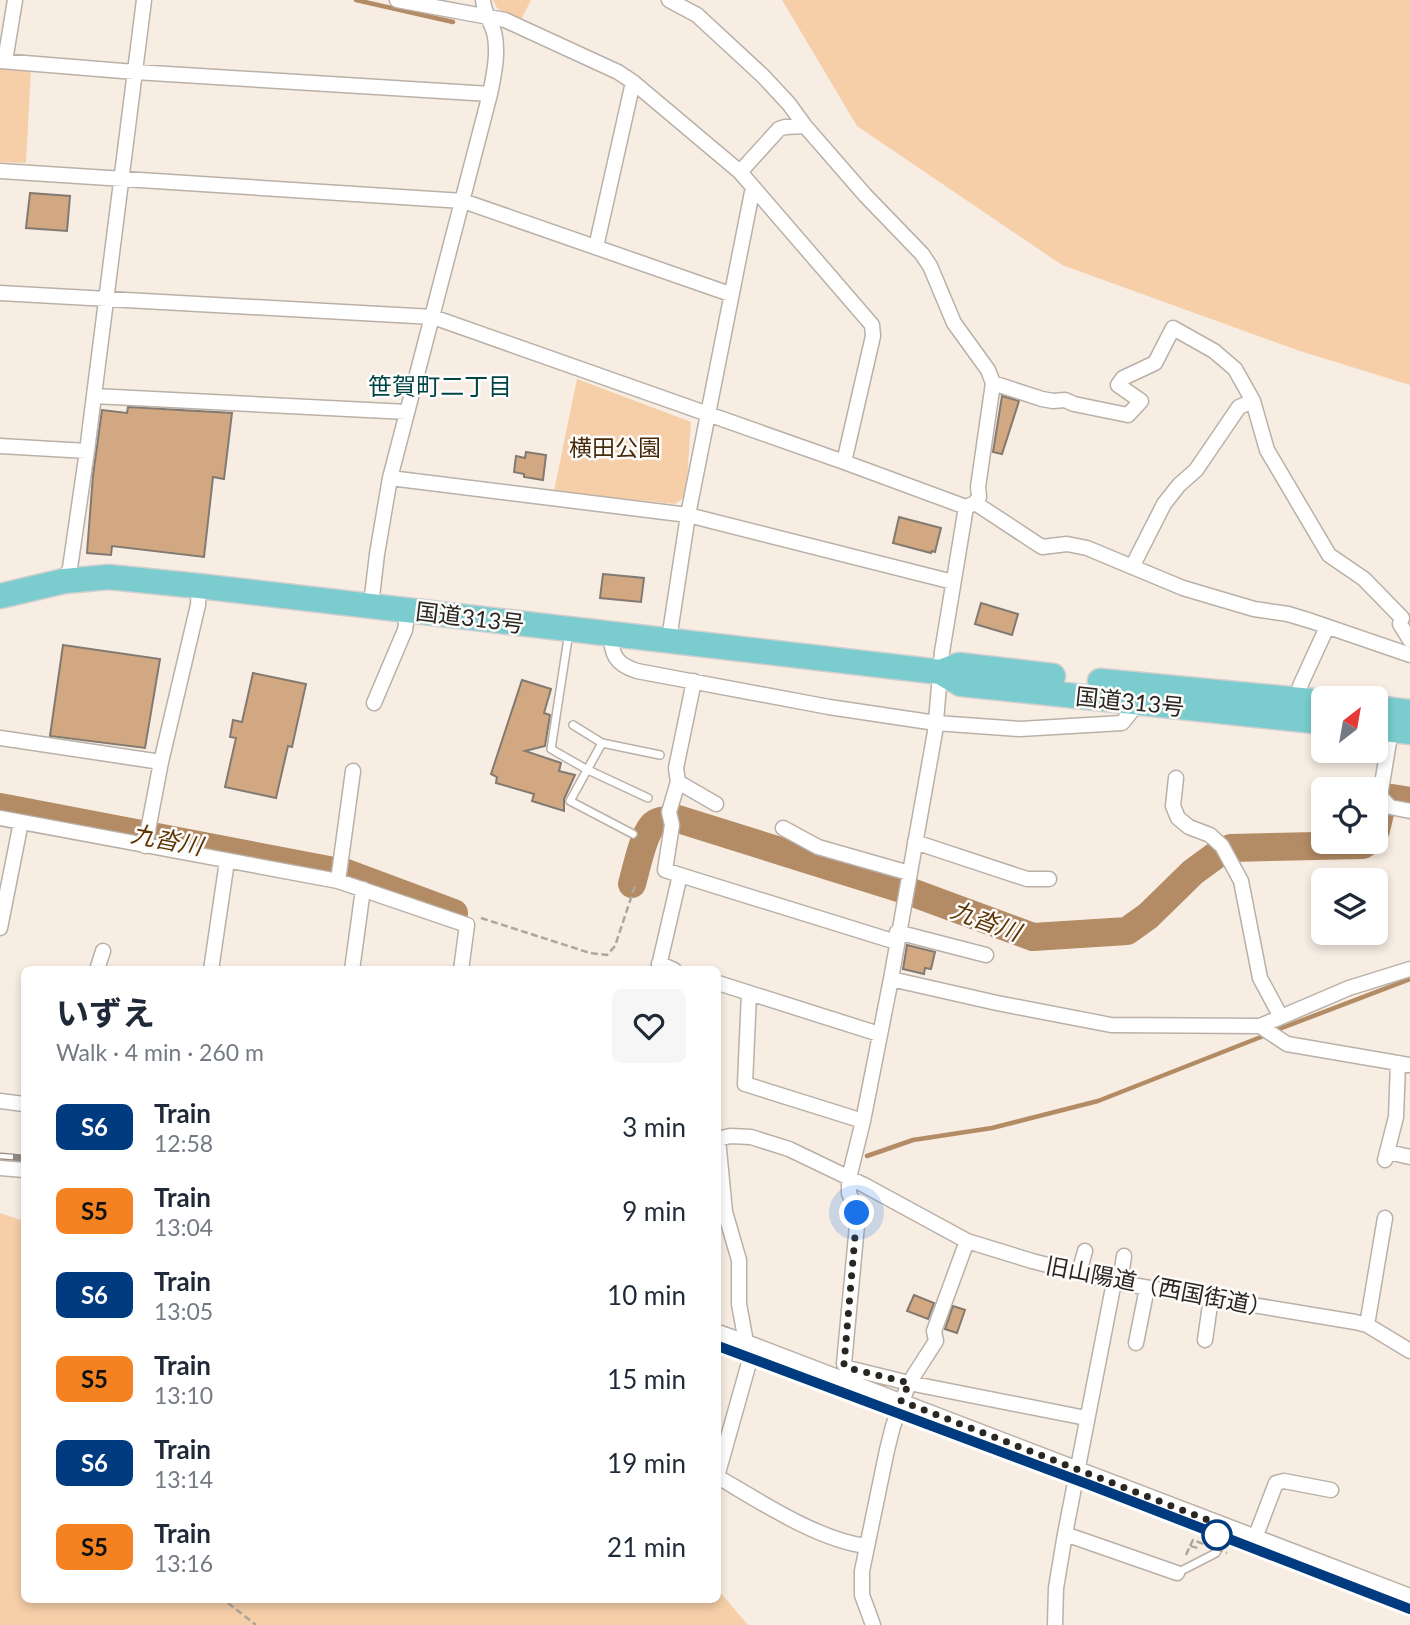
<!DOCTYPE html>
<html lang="en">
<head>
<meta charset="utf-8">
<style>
  :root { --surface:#fff; --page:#f6f6f7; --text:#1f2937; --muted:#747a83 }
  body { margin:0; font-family:Lato,"Noto Sans JP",sans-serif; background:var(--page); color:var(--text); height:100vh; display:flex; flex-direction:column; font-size:26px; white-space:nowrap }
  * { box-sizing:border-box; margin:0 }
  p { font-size:23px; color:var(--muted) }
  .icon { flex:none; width:38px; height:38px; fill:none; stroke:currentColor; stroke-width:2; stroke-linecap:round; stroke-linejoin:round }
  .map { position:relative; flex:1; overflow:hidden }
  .drawer { position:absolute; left:21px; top:966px; width:700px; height:637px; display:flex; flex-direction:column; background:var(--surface); border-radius:10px; box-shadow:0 4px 10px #0003 }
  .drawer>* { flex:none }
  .badge { padding:0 14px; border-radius:10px; font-size:24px; line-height:46px }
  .needle { width:46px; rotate:31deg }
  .fabs { position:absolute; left:1311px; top:686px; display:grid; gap:14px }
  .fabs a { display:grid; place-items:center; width:77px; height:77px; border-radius:10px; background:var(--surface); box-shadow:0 4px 10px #0003; font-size:35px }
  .you { position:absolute; width:35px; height:35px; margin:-18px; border:5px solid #fff; border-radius:50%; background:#1a73e8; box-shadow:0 0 0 10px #1a73e833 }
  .map>.badge { position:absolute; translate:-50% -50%; box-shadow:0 0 0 4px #fff }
  .round { display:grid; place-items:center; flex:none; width:74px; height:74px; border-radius:10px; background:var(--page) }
  .summary { display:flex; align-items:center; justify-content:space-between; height:119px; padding:0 35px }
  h1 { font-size:33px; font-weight:700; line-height:52px }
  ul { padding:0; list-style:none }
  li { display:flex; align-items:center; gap:21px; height:84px; padding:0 35px }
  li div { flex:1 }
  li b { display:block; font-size:26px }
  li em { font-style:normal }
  li .badge { min-width:77px; font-weight:700; text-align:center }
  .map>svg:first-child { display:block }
  .green { fill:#f6cfa9 }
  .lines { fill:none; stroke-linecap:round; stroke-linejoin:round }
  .stream { stroke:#b38c65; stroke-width:4.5 }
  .river { stroke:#b38c65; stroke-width:28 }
  .building { fill:#d1a881; stroke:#827a71; stroke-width:2 }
  .service-casing { stroke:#bab0a7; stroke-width:10 }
  .minor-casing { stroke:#bab0a7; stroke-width:17 }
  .trunk-casing { stroke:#d0cfcf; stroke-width:27 }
  .path { stroke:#ada69e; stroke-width:2.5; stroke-dasharray:7 3.5; stroke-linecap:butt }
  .service { stroke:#fff; stroke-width:7 }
  .minor { stroke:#fff; stroke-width:14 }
  .trunk { stroke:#7accce; stroke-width:24 }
  .rail-casing { stroke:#928b84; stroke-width:7 }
  .rail { stroke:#fefcfa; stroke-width:4.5; stroke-dasharray:13; stroke-linecap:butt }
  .path-bridge { stroke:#ada69e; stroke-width:2.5; stroke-dasharray:7 3.5; stroke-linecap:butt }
  .line-casing { stroke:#fff; stroke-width:16 }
  .line { stroke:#003b80; stroke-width:10 }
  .walk { stroke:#2a2723; stroke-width:7; stroke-dasharray:0 12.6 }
  .stop-dot { fill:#fff; stroke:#003b80; stroke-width:3.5 }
  .labels { text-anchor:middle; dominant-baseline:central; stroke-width:5; stroke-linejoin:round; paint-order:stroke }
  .park-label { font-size:23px; fill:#472b0b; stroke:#fefcfa }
  .street-label { font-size:23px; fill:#2a2723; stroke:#fefcfa }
  .neighbourhood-label { font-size:24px; fill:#004546; stroke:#fefcfa }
  .water-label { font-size:24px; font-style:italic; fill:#5b3401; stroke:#fefcfa }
</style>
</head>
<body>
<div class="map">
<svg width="1410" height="1625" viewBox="0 0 1410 1625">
  <rect width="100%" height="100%" fill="#f7ede3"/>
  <path class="green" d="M493,0H531L521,20L497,8Z
    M782,0H1410V385L1300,351L1062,265L857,126Z
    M0,67L31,69L26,163L0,162Z
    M577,379L691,422L686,496L675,504L554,491Z
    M0,1213L24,1221V1600H718V1590L748,1625H0Z"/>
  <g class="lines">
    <path class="stream" d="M356,0L453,22
      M1274,1031L1410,979
      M867,1156L913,1140L992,1128L1098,1101L1266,1035"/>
    <path class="river" d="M0,807L334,871
      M1376,830L1381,809L1392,798L1410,801
      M344,872L454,913
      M632,884C636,870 643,836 652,826C658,819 670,820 678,819L911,892L1033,937L1127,931L1148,916L1193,872L1219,853L1231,848L1363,845L1367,842"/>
  </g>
  <path class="building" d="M30,193L70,196L67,231L26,228Z
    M1002,396L1019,401L1002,454L993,452Z
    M128,407L232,413L224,479L213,477L204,557L112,546L111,555L87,553L93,475L102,410L127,413Z
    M526,452L546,455L543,480L524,477V474L514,472L516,456L525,458Z
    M899,517L941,528L935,552L932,551L931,553L893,543Z
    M603,574L644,578L641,602L600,598Z
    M981,603L1018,614L1012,635L975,624Z
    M63,645L160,659L145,748L50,736Z
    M253,673L306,684L292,747L288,746L276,798L225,787L236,738L230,737L233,720L242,722Z
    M522,680L551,689L544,713L550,715L545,746L525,751L561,763L559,771L575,775L564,799V811L532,801L534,794L496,783L497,777L491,774Z
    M907,945L935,952L931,969L925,968L924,974L903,969Z
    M914,1295L934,1303L928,1319L907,1311Z
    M953,1306L965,1310L957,1333L945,1329Z"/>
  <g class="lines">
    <defs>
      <path id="service" d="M569,632L551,749L586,769L648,798
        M573,725L602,743L660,755
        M602,743L570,801L633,834
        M1177,1573L1216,1553L1226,1527"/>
      <path id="minor" d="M397,0L505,20L618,72L633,82L740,172L872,325L873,336L844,462
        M669,0L697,15L763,76L789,104L805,126L865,195L922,254L930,266L954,323L988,370L993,383L978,487L979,497L975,503L966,507L942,652L935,732L891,979L863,1121L849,1178V1193L857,1213V1225L844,1364L848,1368L909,1383L1086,1418
        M0,61L135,72L490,94
        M5,61L15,0
        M0,171L463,201L730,294
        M740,172L779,129L785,127L805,126
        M596,247L633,82
        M0,293L433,317L844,462L966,507
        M993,383L1042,399L1053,401L1065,400L1074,404L1128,415L1141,401L1118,385L1123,378L1155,363L1173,328L1214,351L1235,369L1253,401L1267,450L1329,555L1364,579L1402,618L1400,624L1410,640
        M94,396L407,412
        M0,446L87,451
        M390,478L688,515L953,582
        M975,503L1042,547L1067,544L1087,548L1183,588L1254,609L1288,614L1311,621L1410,655
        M1132,567L1164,504L1179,485L1196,470L1239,407L1253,401
        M64,581L70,568L87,451L144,0
        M371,605L377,554L390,478L490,94C494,75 499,51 494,32C490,20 484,12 483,0
        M611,633C611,654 615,664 637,671L829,707L936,723L1020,729L1122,723L1139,702
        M669,639L688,515L753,187
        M1298,699L1300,686L1327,627
        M374,703L405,630L408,609
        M1391,730L1380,796L1390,807L1410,811
        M0,738L161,762
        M1176,778L1173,806L1178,818L1189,827L1210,835L1222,846L1241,881L1260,978L1281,1017L1260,1026
        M678,782L716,804
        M0,818L338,881L467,925L461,970
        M783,828L818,847L909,873
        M915,842L1027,879H1049
        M145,846L161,762L198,605L199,586
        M680,875L896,942
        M338,881L353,771
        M0,928L21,822
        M897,932L986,955
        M659,963L674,970
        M97,970L103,951
        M211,970L227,861
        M352,970L363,889
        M658,970L680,875L665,870L672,825L669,812L678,782L676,768L694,681
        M891,979L997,1003L1111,1025L1260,1026L1287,1044L1410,1065
        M718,983L879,1034
        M749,993L745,1084L863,1121
        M1281,1017L1349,988L1410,969
        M0,1101L24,1104
        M718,1139L730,1136L751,1137L789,1149L864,1185L967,1241L1032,1261L1114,1282L1355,1322L1367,1325L1410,1351
        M1388,1152L1410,1157
        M1385,1160L1396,1117L1398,1063
        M0,1168L24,1170
        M1079,1273L1085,1251
        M1120,1283L1124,1256
        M1367,1325L1385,1218
        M718,1332L746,1342
        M1205,1340L1211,1298
        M1136,1343L1147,1288
        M754,1345L1410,1596
        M718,1473L754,1345L746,1342L739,1304V1260L725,1212L718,1139
        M718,1477C759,1501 818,1540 866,1546
        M1065,1534L1177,1573
        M1255,1538L1276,1483L1284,1481L1331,1490
        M873,1625L862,1595V1571L887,1450L893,1426L909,1383L936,1341L934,1331L967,1241
        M1055,1625L1056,1588L1065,1534L1114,1282"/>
      <path id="trunk" d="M0,596L64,581L109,577L199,586L940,672L961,684L1323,722
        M940,672L959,665L1053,676
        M1100,681L1323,702
        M1376,708L1410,712
        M1376,728L1410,732"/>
    </defs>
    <use href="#service" class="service-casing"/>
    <use href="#minor" class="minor-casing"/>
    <use href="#trunk" class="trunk-casing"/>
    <path class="path" d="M481,918L590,953L607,955L615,946L635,886
      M1186,1555L1190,1546L1198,1548
      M208,1600H224L256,1625"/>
    <use href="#service" class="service"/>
    <use href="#minor" class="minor"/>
    <use href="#trunk" class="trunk"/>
    <defs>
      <path id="rail" d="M0,1156L24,1158
        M718,1346L1090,1485L1410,1609"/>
    </defs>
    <use href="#rail" class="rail-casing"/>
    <use href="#rail" class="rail"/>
    <path class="path-bridge" d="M1190,1546L1193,1540L1227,1553"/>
  </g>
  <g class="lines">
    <defs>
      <path id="line" d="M718,1346L1090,1485L1410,1609"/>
    </defs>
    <use href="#line" class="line-casing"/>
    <use href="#line" class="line"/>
    <path class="walk" d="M857,1213L844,1364L848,1368L909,1383L901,1401L1226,1527L1221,1540L1217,1535"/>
  </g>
  <circle class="stop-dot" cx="1217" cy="1535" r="14"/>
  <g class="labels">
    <g class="park-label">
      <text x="615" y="447">横田公園</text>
    </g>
    <g class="street-label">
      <text transform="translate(470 617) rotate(7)">国道313号</text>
      <text transform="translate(1130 701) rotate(6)">国道313号</text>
      <text transform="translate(1159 1286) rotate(11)">旧山陽道（西国街道）</text>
    </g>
    <g class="neighbourhood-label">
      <text x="440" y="385">笹賀町二丁目</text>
    </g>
    <g class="water-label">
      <text transform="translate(167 839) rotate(11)">九沓川</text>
      <text transform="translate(986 920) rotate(20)">九沓川</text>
    </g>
  </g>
</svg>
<div class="fabs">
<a><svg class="needle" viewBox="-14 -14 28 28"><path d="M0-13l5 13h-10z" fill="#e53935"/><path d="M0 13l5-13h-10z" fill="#747a83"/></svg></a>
<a><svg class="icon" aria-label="locate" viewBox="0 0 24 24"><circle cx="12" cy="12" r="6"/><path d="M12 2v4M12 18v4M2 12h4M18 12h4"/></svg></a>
<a><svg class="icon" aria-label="layers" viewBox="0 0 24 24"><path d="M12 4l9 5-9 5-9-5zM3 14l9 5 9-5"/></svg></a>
</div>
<div class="you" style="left:857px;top:1213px"></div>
<section class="drawer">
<div class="summary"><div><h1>いずえ</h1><p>Walk · 4 min · 260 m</p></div><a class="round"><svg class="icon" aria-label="heart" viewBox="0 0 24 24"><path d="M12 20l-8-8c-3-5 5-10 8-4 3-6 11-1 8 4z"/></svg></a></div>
<ul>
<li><span class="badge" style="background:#003b80;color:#fff">S6</span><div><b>Train</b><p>12:58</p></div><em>3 min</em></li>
<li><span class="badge" style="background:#f58220;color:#111">S5</span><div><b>Train</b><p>13:04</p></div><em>9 min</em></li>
<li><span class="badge" style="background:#003b80;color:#fff">S6</span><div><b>Train</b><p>13:05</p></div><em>10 min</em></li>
<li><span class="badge" style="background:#f58220;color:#111">S5</span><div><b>Train</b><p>13:10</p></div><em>15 min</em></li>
<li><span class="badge" style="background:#003b80;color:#fff">S6</span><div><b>Train</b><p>13:14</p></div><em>19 min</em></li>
<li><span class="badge" style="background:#f58220;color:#111">S5</span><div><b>Train</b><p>13:16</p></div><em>21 min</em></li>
</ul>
</section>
</div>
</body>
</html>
